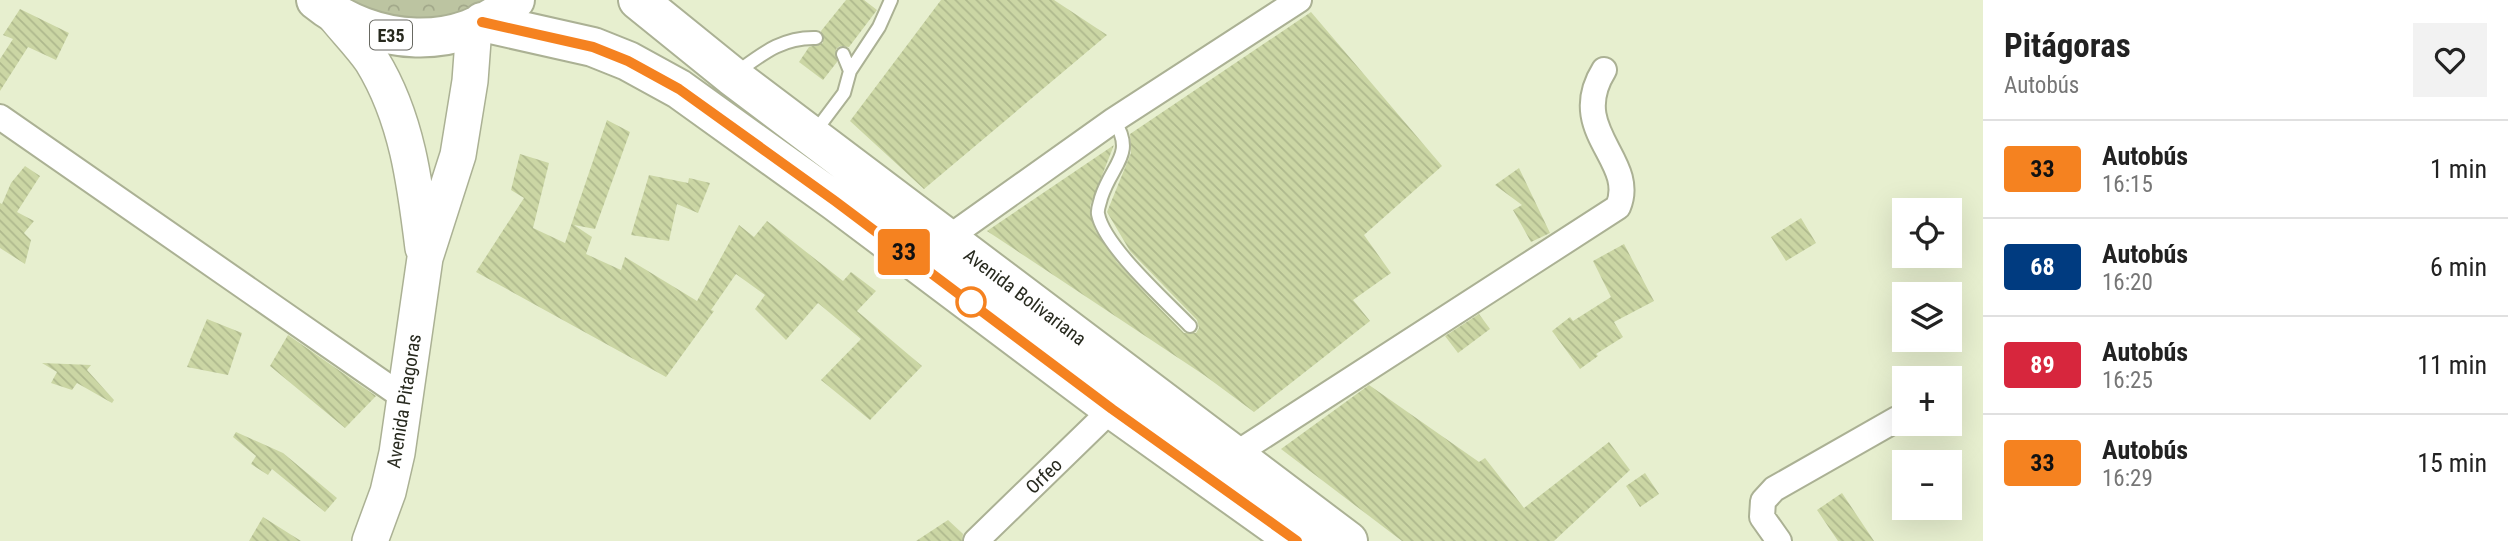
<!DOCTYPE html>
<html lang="es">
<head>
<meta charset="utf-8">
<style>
  :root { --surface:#fff; --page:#f2f2f2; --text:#222; --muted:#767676; --line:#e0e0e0 }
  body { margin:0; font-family:"Roboto Condensed",sans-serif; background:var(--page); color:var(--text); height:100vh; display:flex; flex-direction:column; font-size:26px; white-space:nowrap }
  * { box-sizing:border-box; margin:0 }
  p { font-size:23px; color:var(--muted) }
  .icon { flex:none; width:38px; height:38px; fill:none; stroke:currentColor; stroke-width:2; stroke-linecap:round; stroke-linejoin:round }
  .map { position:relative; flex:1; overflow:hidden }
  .panel { display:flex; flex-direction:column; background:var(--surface); width:525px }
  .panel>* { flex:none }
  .badge { padding:0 14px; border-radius:5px; font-size:24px; line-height:46px }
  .controls { position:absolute; left:1892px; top:198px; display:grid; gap:14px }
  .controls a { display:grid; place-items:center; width:70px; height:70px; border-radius:0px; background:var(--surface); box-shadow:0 7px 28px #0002; font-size:35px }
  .map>.badge { position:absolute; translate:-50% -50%; box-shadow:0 0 0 4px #fff }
  .round { display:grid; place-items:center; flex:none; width:74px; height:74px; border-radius:0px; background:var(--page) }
  .summary { display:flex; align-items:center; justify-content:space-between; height:119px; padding:0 21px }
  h1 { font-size:33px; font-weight:700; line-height:52px }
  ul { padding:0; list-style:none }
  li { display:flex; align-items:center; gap:21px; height:98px; padding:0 21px; border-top:2px solid var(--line) }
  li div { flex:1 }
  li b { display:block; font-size:26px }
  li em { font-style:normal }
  li .badge { min-width:77px; font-weight:700; text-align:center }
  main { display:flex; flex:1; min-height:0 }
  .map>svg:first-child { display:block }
  .park { fill:url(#park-crowns) }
  .building { fill:url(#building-back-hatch) }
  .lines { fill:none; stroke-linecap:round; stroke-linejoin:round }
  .service-casing { stroke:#abb194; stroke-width:16 }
  .minor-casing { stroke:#abb194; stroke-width:28 }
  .secondary-casing { stroke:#abb194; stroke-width:38 }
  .trunk-casing { stroke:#abb194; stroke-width:42 }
  .service { stroke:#fff; stroke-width:12 }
  .minor { stroke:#fff; stroke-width:24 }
  .secondary { stroke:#fff; stroke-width:35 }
  .trunk { stroke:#fff; stroke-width:38 }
  .line-casing { stroke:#fff; stroke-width:16 }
  .line { stroke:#f58220; stroke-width:10 }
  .stop-dot { fill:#fff; stroke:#f58220; stroke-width:3.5 }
  .labels { text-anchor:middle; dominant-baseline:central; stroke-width:6; stroke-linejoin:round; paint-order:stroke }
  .shield { fill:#fff; stroke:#686962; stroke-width:2 }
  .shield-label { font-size:18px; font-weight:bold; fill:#27291e }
  .street-label { font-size:19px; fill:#27291e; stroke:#fff }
</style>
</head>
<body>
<main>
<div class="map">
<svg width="1983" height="541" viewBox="0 0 1983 541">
  <defs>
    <pattern id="park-crowns" width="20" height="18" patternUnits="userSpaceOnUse" patternTransform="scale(1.75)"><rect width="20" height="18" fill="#bcc4a1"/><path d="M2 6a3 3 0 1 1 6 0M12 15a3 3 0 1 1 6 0" fill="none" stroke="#a2a88a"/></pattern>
    <pattern id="building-back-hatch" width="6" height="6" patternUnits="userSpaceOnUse" patternTransform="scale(1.75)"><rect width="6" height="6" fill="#cbd6a4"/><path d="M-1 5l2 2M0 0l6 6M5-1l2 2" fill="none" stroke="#aeb88d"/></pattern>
  </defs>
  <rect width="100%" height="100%" fill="#e7efcf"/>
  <path class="park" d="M346,0H486C445,26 387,26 346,0Z"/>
  <path class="building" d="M846,0H864L877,10L849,47L840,46L836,49L837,62L823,80L799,62L809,47L823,43L821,31Z
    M941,0H1054L1107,35L924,189L850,121Z
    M20,9L69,33L56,60L28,47L0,91V59L13,39L3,35Z
    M1311,12L1442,166L1364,235L1391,273L1353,300L1370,321L1254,412L1204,375L987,231L1114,145L1090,206L1095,230L1117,262L1146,294L1184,333H1196L1199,328L1197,320L1130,251L1107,212L1131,153L1130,134Z
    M607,120L630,132L595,229L574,225L592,237L586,254L621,270L625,257L697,301L739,225L754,237L767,221L843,281L851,272L876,291L857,311L922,366L870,420L821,380L861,339L818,303L786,340L755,309L765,295L736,274L711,310L714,311L666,377L476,272L524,198L511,190L520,154L549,163L533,228L565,243Z
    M25,166L40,176L17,212L34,221L24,233L31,240L25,264L0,248V203L2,204L11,183Z
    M1519,168L1550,233L1531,242L1513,210L1522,205L1495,185Z
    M649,175L688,183L689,178L710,183L698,213L677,204L669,241L631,235Z
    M1801,218L1816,243L1786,261L1771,237Z
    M1624,244L1654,301L1614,322L1623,337L1596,354L1598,356L1580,369L1552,331L1570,317L1573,321L1611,297L1593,261Z
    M1479,314L1490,329L1458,353L1445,336Z
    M207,319L242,333L228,375L187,367Z
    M288,335L376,396L345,428L270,366Z
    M42,363L91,365L87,370L114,400L112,403L77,383L72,390L51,383L57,372Z
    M1369,385L1479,462L1485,458L1524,508L1609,442L1630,470L1554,541H1402L1281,449Z
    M236,432L283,453L337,498L325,512L272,469L268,475L251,464L256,456L233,437Z
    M1645,473L1659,494L1640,507L1626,486Z
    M1842,493L1874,541H1838L1817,510Z
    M263,517L301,541H249Z
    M948,520L963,534L962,541H916Z"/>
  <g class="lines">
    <defs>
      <path id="service" d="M850,71L879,27L891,0
        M736,73C762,54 782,37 816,38
        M1114,120C1136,155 1112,163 1101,198C1100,203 1097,209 1098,214C1104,246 1166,301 1190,326
        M814,133L844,93L850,71L843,54"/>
      <path id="minor" d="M0,117L406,399
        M948,238L1114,120L1299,0
        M1234,455L1618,207C1638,160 1566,131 1604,70
        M976,541L1112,409
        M1779,541L1762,517L1763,501L1774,489L1897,419"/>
      <path id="secondary" d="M334,15C346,30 361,45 372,61C407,118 415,183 423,248
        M370,541L388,492L397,453L425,258L458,155L470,81L474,27"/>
      <path id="trunk" d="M316,0C372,46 460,54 515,0
        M638,0L732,76L1348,541
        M482,22L593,47L628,61L679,89L835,201L1112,409L1297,541"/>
    </defs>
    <use href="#service" class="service-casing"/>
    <use href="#minor" class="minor-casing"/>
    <use href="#secondary" class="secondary-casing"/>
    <use href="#trunk" class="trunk-casing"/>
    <use href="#service" class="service"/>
    <use href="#minor" class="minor"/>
    <use href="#secondary" class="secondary"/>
    <use href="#trunk" class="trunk"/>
  </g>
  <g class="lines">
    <defs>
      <path id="line" d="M482,22L593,47L628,61L679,89L835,201L1112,409L1297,541"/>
    </defs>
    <use href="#line" class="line-casing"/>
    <use href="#line" class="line"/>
  </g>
  <circle class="stop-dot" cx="971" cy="302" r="14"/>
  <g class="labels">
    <rect class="shield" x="370" y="20.5" width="42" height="29" rx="5"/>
    <g class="shield-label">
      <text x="391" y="35">E35</text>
    </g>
    <g class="street-label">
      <text transform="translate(1025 297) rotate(37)">Avenida Bolivariana</text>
      <text transform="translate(404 401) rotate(-81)">Avenida Pitagoras</text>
      <text transform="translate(1044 476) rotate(-44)">Orfeo</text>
    </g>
  </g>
</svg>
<div class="controls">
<a><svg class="icon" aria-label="locate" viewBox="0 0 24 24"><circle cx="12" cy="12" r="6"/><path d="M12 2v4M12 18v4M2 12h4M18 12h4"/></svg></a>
<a><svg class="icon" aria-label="layers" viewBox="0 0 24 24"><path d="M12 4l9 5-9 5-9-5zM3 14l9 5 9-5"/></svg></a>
<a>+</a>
<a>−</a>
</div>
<b class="badge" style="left:904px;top:252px;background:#f58220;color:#111">33</b>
</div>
<section class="panel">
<div class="summary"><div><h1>Pitágoras</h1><p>Autobús</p></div><a class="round"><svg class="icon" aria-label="heart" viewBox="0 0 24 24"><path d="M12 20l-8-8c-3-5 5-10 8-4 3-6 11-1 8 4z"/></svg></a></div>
<ul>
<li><span class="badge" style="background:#f58220;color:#111">33</span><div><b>Autobús</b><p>16:15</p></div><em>1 min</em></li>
<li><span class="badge" style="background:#003b80;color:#fff">68</span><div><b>Autobús</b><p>16:20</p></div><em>6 min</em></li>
<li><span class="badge" style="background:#d7263d;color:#fff">89</span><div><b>Autobús</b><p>16:25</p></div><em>11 min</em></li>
<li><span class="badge" style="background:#f58220;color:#111">33</span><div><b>Autobús</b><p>16:29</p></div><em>15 min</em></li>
</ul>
</section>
</main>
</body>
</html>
